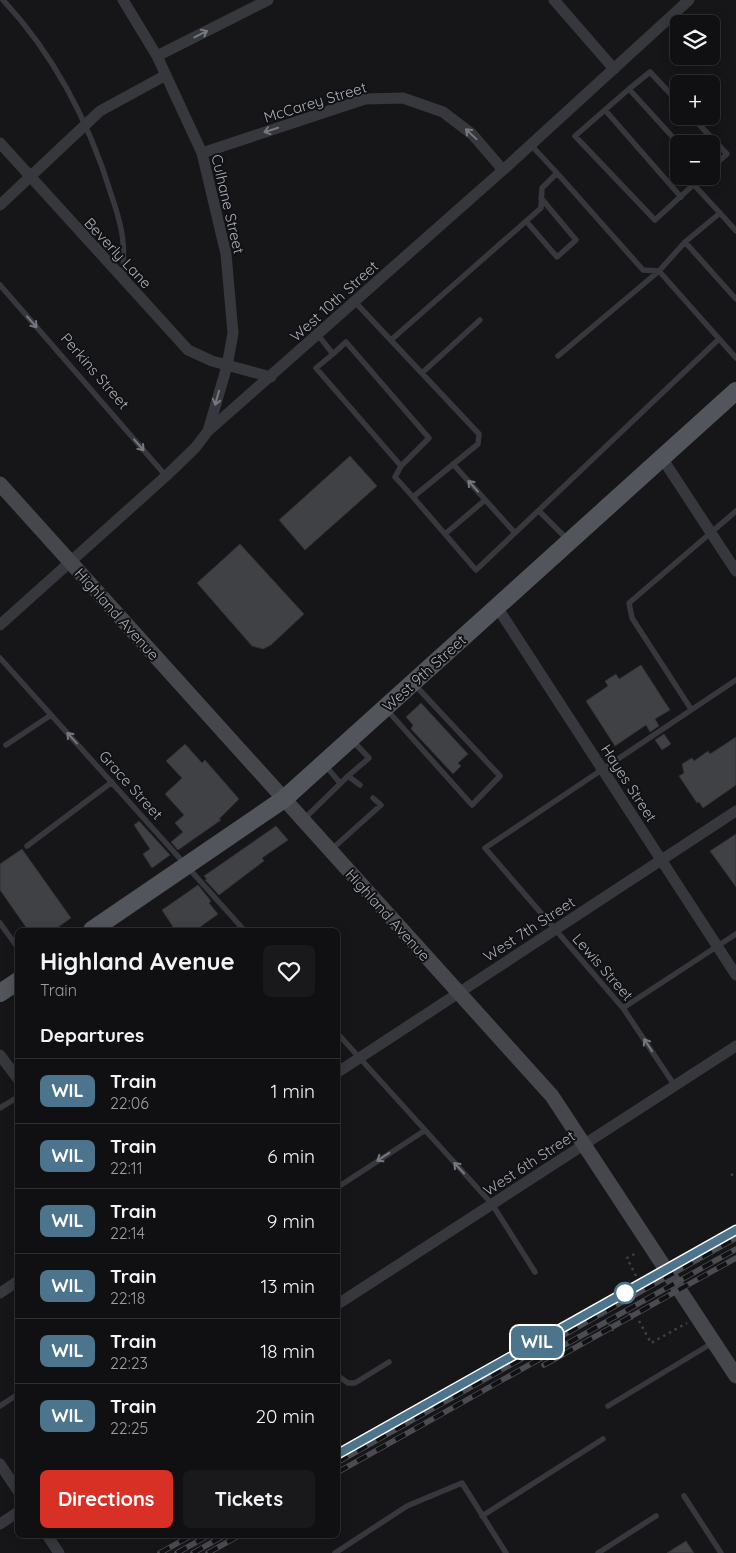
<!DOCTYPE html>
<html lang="en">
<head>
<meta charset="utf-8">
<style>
  :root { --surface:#101012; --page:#19191b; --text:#f1f3f6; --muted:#9c9d9f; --line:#303032; --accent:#d93025 }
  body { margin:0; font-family:Quicksand,sans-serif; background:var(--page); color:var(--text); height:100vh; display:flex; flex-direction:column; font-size:19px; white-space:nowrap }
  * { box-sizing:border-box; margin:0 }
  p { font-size:16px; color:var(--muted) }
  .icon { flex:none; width:28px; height:28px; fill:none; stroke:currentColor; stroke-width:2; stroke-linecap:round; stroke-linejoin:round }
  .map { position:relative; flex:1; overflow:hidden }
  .drawer { position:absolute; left:15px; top:928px; width:325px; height:610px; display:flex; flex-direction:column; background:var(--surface); border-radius:8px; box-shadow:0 2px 12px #0003,0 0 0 1px var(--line) }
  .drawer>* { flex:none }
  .badge { padding:0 10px; border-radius:8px; font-size:18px; line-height:32px }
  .buttons { position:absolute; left:670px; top:15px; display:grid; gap:10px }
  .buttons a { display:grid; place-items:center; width:50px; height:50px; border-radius:8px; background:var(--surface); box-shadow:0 2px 12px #0003,0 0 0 1px var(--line); font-size:25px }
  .map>.badge { position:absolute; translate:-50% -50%; box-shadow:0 0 0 2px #fff }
  h2 { padding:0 25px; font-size:19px; line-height:45px }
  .round { display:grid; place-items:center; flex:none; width:52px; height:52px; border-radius:8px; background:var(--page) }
  .headline { display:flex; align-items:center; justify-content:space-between; height:85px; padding:0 25px }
  h1 { font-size:24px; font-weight:800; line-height:38px }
  .primary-button { display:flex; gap:10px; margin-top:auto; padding:10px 25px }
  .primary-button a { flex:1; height:58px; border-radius:8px; background:var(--accent); color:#fff; font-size:20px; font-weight:800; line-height:58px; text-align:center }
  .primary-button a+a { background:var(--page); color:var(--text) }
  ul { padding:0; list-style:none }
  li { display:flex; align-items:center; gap:15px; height:65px; padding:0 25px; border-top:1px solid var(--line) }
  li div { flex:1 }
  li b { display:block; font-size:19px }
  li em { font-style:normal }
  li .badge { min-width:55px; font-weight:700; text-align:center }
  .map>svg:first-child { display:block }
  .building { fill:#404145; stroke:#303034 }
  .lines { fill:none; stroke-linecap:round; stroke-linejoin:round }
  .path { stroke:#3d3f44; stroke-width:2.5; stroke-dasharray:2.5 4; stroke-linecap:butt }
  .service { stroke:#37383d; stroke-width:5.5 }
  .minor { stroke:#37383d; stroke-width:11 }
  .secondary { stroke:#45474d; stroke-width:15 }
  .primary { stroke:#53555c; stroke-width:18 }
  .rail-casing { stroke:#4a4c52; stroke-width:5.5 }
  .rail { stroke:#111113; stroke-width:4; stroke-dasharray:11; stroke-linecap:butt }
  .oneway { stroke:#757881 }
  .line-casing { stroke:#fff; stroke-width:11 }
  .line { stroke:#4c748c; stroke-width:8 }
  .stop-dot { fill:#fff; stroke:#4c748c; stroke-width:2.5 }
  .labels { text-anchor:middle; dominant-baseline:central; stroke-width:4; stroke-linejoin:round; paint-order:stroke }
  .street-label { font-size:15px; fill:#a8adb8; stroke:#111113 }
</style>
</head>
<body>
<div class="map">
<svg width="736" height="1553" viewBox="0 0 736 1553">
  <rect width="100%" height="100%" fill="#161618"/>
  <path class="building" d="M350,456L377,486L305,550L279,520Z
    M240,544L304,614L271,645L263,649L252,646L197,583Z
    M641,665L670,710L655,719L659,726L650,732L646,725L615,746L586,701L608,686L605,681L616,674L619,679Z
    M421,703L468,754L458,763L461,766L453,774L411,729L413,725L406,717Z
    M664,734L671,744L662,750L655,740Z
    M736,737V785L703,808L699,802L697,803L679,776L684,773L682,764L692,758L694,761L708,751L710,754Z
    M185,744L202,763L205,760L239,799L219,819L221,820L178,850L171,842L183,832L175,823L184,815L165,794L182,778L166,761Z
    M139,821L170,855L152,868L143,854L150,849L134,825Z
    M276,826L288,840L262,858L264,861L219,895L205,880L207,879L204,876Z
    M736,834V887L710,851Z
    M22,849L71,918L54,930H28L0,890V864Z
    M198,885L211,901L209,903L218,914L196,930H175L162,910Z
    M686,1541L694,1553H667Z"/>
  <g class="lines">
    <path class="path" d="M731,1174L736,1178
      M636,1276L627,1258L638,1252
      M634,1283L638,1291
      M616,1293L620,1301
      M629,1313L632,1320
      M639,1321L651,1343L687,1323
      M609,1324L613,1331"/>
    <path class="service" d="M3,0C54,55 89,122 111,194C116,209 122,226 123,242C124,253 123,265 124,276
      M629,89L650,72L679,103
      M605,110L681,197
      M691,116L727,154L711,168
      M679,144L629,89L575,136L655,220L703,176
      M557,173L643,270L659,271L736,358
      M695,186L720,213
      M526,221L557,257L576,240L541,198
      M685,242L736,299
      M0,285L166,476
      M355,302L479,434L478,444L413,497L395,477L401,466
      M318,335L333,354L346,342L429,438L401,466L316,368L333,354
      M391,340L541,208L542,188L557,173L531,145
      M558,356L659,271L685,242L720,213L736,231
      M422,373L480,320
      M453,464L515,533
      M413,497L476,570L719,339
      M539,511L568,540
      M445,534L485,500
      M0,658L244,930
      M691,709L632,618L629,603L736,511
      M387,710L472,805L500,776L414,684
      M6,745L51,715
      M325,765L340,783
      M348,776L369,758L352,740
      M303,820L348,776L360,785
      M27,846L112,782
      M332,849L381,805L373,798
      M0,923L18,948
      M623,1008L736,934
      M338,1034L492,1204L535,1272
      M675,1086L623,1008L485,848L736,680
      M0,1108L18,1097
      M338,1187L424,1131
      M338,1376L348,1383H355L389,1362
      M0,1406L18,1394
      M608,1406L714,1342
      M684,1496L721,1553
      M482,1516L603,1439
      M335,1553L407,1506L462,1483L506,1553
      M598,1553L656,1516"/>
    <path class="minor" d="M123,0L157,56L202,153L226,254L233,333L227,366L208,431
      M554,0L614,69
      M157,56L268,0
      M0,143L188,350L212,361L271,377
      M202,153L365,99L403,98L443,112L472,134L503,170
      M0,205L100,111L166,75
      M662,458L736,571
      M497,607L736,975
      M0,625L166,476L195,448L208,431L503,170L689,0
      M0,1055L18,1079
      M338,1072L736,811
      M0,1293L18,1281
      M338,1304L736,1046
      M0,1464L18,1491
      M0,1524L18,1512
      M47,1535L59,1553"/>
    <path class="secondary" d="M0,484L552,1096L736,1376"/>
    <path class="primary" d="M92,930L284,799L736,391
      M0,993L18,981"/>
    <defs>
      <path id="rail" d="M544,1365L736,1258
        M338,1454L418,1409
        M338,1462L736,1238
        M338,1472L736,1249
        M160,1553L192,1535
        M177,1553L209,1535
        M193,1553L225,1535
        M208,1553L240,1535"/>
    </defs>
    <use href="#rail" class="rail-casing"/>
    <use href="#rail" class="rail"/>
  </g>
  <defs><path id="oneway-shaft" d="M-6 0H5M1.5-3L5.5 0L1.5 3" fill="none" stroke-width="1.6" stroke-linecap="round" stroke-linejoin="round" transform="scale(1.25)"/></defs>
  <g class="oneway">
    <use href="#oneway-shaft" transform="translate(201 34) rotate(-27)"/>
    <use href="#oneway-shaft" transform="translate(271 130) rotate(162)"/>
    <use href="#oneway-shaft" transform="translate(471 134) rotate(-137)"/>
    <use href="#oneway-shaft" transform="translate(32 322) rotate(49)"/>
    <use href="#oneway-shaft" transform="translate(217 398) rotate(106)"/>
    <use href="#oneway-shaft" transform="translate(139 445) rotate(49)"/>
    <use href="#oneway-shaft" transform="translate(473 486) rotate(-132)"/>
    <use href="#oneway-shaft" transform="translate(72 738) rotate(-132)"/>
    <use href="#oneway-shaft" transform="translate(648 1045) rotate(-123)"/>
    <use href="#oneway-shaft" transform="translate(383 1157) rotate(147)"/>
    <use href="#oneway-shaft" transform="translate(459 1168) rotate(-133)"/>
  </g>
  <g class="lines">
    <defs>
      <path id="line" d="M338,1454L736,1230"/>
    </defs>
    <use href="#line" class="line-casing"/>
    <use href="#line" class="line"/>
  </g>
  <circle class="stop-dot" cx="625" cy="1293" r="10"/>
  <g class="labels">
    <g class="street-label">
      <text transform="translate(315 102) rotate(-17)">McCarey Street</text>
      <text transform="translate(228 204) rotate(77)">Culhane Street</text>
      <text transform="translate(118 253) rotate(47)">Beverly Lane</text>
      <text transform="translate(334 301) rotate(-42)">West 10th Street</text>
      <text transform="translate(95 371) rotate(49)">Perkins Street</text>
      <text transform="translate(117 614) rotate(48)">Highland Avenue</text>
      <text transform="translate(424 673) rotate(-42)">West 9th Street</text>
      <text transform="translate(629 783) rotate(57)">Hayes Street</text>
      <text transform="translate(131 785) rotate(48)">Grace Street</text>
      <text transform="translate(388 915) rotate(48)">Highland Avenue</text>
      <text transform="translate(529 929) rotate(-33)">West 7th Street</text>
      <text transform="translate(603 967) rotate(49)">Lewis Street</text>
      <text transform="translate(529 1163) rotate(-33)">West 6th Street</text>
    </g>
  </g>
</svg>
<div class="buttons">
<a><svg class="icon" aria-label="layers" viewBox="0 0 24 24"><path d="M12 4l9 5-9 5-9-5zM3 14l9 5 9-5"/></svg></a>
<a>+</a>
<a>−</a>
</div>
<b class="badge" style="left:537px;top:1342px;background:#4c748c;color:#fff">WIL</b>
<section class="drawer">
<div class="headline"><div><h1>Highland Avenue</h1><p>Train</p></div><a class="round"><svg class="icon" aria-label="heart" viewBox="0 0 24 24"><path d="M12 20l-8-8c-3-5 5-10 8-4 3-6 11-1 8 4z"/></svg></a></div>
<h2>Departures</h2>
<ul>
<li><span class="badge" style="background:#4c748c;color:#fff">WIL</span><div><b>Train</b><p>22:06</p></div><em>1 min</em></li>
<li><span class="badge" style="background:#4c748c;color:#fff">WIL</span><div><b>Train</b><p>22:11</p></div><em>6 min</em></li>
<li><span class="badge" style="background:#4c748c;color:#fff">WIL</span><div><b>Train</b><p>22:14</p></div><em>9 min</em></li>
<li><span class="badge" style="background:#4c748c;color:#fff">WIL</span><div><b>Train</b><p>22:18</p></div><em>13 min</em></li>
<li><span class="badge" style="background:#4c748c;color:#fff">WIL</span><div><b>Train</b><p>22:23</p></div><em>18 min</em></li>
<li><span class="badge" style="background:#4c748c;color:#fff">WIL</span><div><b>Train</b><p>22:25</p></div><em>20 min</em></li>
</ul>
<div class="primary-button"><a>Directions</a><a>Tickets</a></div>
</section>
</div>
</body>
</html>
